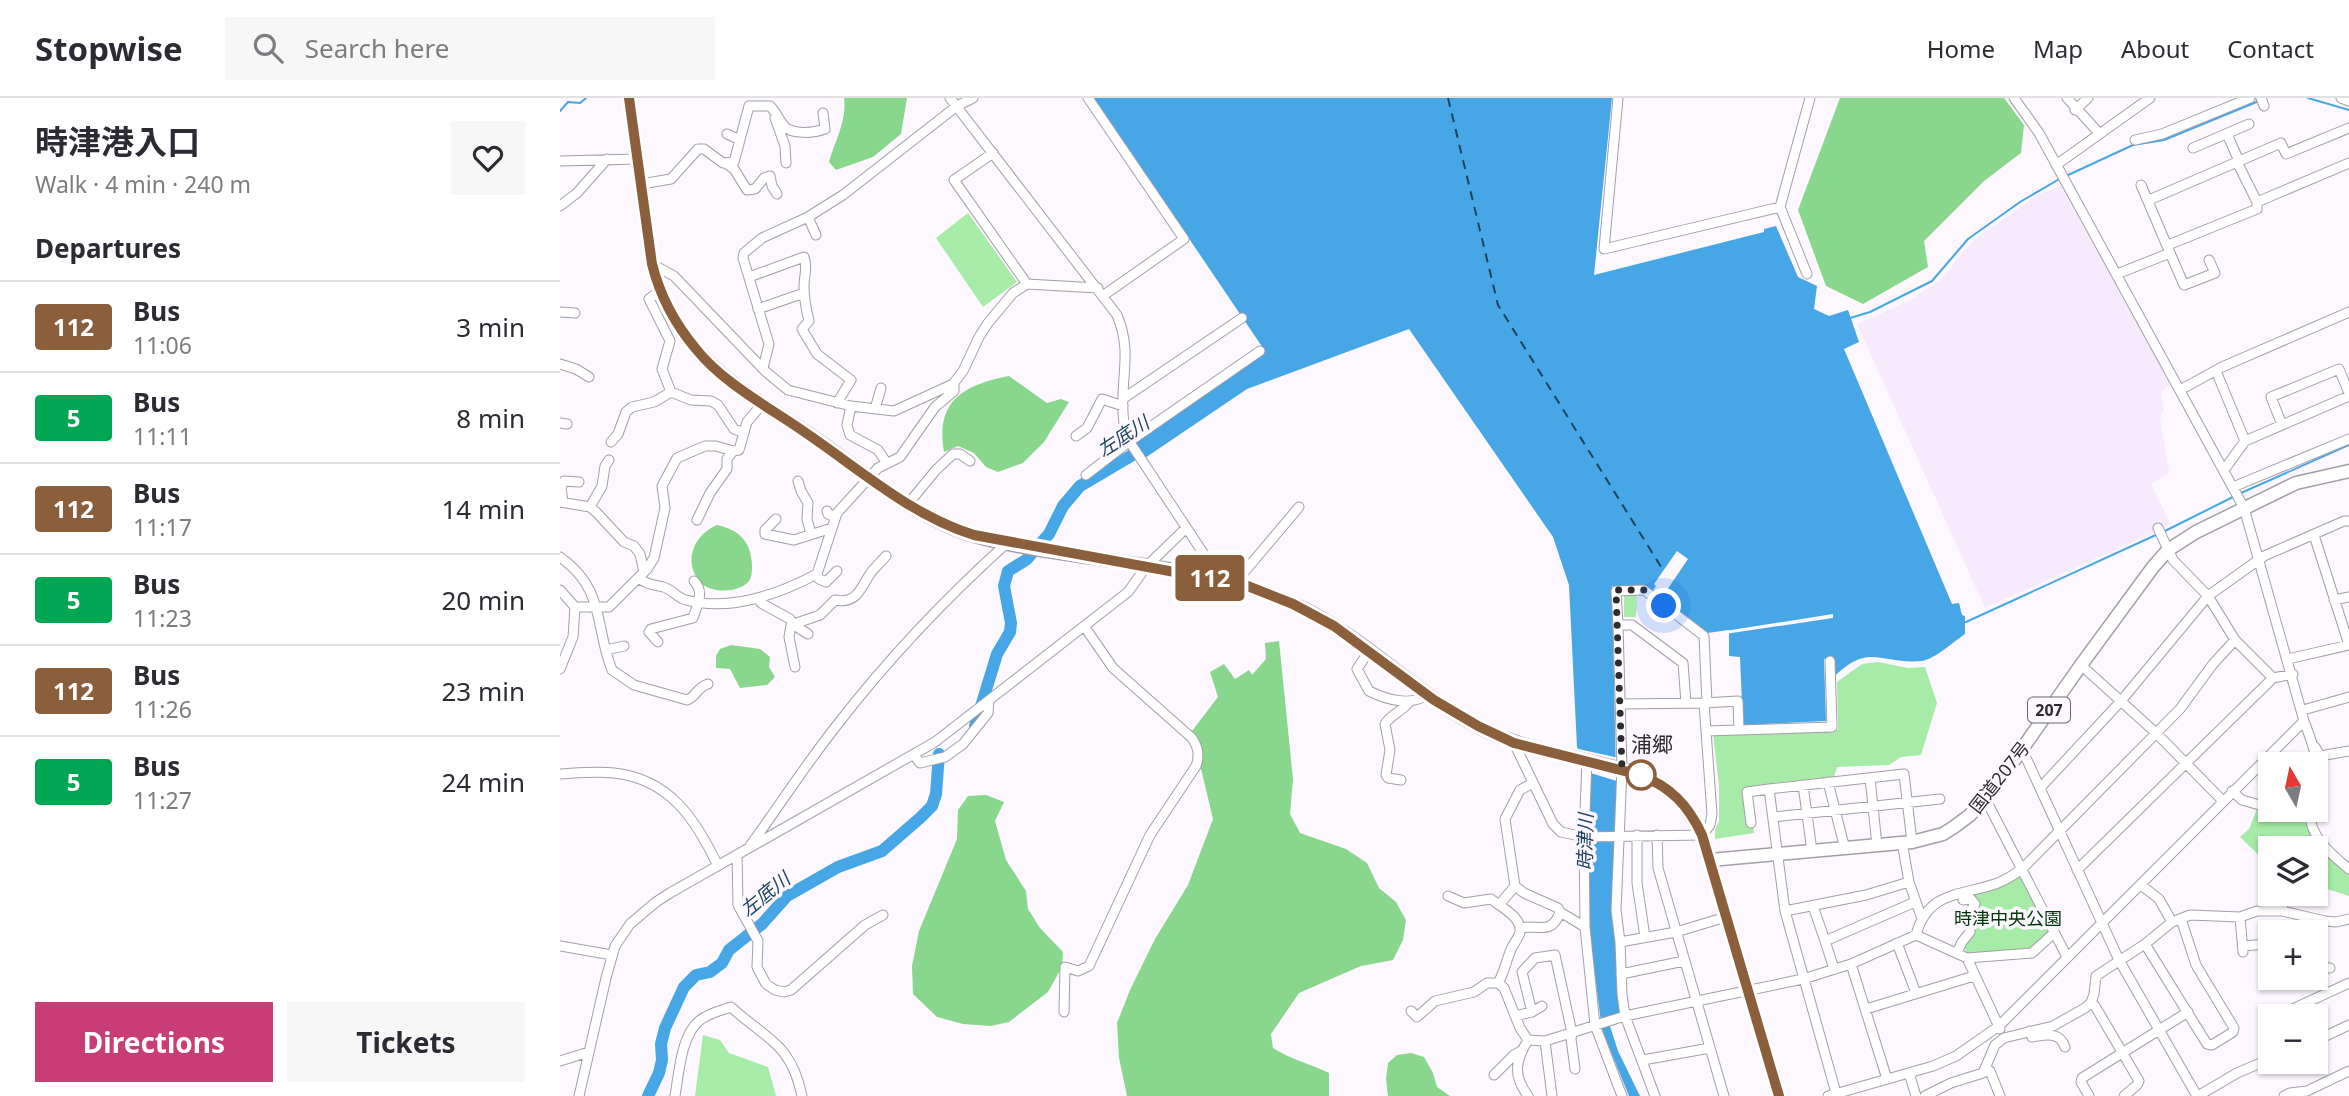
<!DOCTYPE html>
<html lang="en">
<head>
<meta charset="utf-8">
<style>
  :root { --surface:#fff; --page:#f7f7f7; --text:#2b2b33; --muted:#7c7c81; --line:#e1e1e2; --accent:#c83d75 }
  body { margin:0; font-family:"Noto Sans","Noto Sans JP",sans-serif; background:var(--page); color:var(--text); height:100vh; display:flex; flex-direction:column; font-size:26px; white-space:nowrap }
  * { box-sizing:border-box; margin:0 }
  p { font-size:23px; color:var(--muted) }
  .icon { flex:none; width:38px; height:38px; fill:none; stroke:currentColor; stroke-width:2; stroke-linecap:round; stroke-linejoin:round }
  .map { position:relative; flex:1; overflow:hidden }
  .drawer { display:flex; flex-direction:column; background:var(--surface); width:560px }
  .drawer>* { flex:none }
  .badge { padding:0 14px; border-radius:5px; font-size:24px; line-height:46px }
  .needle { width:46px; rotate:351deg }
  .tools { position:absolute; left:1698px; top:654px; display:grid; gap:14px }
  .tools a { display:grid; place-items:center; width:70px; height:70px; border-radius:0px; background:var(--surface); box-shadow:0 2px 5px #0004; font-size:35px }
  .you { position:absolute; width:35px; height:35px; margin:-18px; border:5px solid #fff; border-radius:50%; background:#1a73e8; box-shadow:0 0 0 10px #1a73e833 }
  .map>.badge { position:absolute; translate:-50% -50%; box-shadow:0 0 0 4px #fff }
  h2 { padding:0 35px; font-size:26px; line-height:63px }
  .round { display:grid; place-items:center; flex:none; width:74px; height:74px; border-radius:0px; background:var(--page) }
  .overview { display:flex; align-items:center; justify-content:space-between; height:119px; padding:0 35px }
  h1 { font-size:33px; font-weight:700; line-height:52px }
  .cta { display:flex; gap:14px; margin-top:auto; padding:14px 35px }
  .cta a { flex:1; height:80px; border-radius:0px; background:var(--accent); color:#fff; font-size:28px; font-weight:700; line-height:80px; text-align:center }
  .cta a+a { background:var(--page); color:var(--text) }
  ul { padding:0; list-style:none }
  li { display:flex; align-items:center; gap:21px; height:91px; padding:0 35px; border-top:2px solid var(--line) }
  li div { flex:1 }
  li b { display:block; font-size:26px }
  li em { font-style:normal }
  li .badge { min-width:77px; font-weight:700; text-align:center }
  header { display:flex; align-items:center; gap:42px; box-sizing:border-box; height:98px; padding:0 35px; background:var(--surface); border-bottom:2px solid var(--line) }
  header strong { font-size:33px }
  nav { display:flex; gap:38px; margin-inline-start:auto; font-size:24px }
  .search { width:490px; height:63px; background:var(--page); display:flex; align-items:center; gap:18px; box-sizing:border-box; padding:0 24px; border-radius:0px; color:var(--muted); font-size:26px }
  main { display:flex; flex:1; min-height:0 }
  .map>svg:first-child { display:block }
  .industrial { fill:#f8eafd }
  .green { fill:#a6eba7 }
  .forest { fill:#89d78c }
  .water { fill:#47a6e6 }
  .pier { fill:#fdf7ff }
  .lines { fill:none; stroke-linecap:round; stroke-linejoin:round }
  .stream { stroke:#47a6e6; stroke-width:2 }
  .river { stroke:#47a6e6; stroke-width:12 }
  .ferry { stroke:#1d445e; stroke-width:2; stroke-dasharray:9 7; stroke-linecap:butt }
  .minor-casing { stroke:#a49ea6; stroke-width:11 }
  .highway-casing { stroke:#a49ea6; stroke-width:15 }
  .minor { stroke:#fff; stroke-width:9 }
  .highway { stroke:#fff; stroke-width:12 }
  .line-casing { stroke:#fff; stroke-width:16 }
  .line { stroke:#8b5e3c; stroke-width:10 }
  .walk { stroke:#2d2b2e; stroke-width:7; stroke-dasharray:0 12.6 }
  .stop-dot { fill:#fff; stroke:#8b5e3c; stroke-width:3.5 }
  .labels { text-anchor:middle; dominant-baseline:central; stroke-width:7; stroke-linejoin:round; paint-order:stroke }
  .shield { fill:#fdf7ff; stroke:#6b686d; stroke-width:2 }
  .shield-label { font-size:16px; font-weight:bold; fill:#2d2b2e }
  .street-label { font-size:18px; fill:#2d2b2e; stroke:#fdf7ff }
  .park-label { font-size:18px; fill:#003706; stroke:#fdf7ff }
  .water-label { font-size:19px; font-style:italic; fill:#1d445e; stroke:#fdf7ff }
  .quarter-label { font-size:21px; fill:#302b31; stroke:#fdf7ff }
</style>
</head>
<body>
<header>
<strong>Stopwise</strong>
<div class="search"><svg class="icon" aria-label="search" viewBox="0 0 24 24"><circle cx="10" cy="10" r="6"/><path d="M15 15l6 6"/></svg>Search here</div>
<nav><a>Home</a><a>Map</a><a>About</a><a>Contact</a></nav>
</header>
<main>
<section class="drawer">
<div class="overview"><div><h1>時津港入口</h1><p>Walk · 4 min · 240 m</p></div><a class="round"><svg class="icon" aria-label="heart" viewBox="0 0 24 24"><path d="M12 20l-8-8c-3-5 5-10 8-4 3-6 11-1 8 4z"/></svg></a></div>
<h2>Departures</h2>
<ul>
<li><span class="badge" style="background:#8b5e3c;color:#fff">112</span><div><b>Bus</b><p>11:06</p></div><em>3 min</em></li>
<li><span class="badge" style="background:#00a651;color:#fff">5</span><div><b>Bus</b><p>11:11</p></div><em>8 min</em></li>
<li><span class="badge" style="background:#8b5e3c;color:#fff">112</span><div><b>Bus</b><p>11:17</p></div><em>14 min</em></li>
<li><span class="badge" style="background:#00a651;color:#fff">5</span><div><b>Bus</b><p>11:23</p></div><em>20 min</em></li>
<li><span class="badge" style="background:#8b5e3c;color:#fff">112</span><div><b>Bus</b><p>11:26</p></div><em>23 min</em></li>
<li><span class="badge" style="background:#00a651;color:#fff">5</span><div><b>Bus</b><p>11:27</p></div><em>24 min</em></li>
</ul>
<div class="cta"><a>Directions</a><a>Tickets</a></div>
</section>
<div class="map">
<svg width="1789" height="998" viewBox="0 0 1789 998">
  <rect width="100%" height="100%" fill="#fdf7ff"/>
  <path class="industrial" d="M1503,87L1611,287L1601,293L1604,311L1600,320L1609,372L1607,377L1591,386L1611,427L1425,510L1297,226L1347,204L1379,183L1413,143L1479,96Z"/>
  <path class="green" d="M408,115L457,184L423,209L376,140Z
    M1064,497H1077L1076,519H1064Z
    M1318,564L1348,570L1365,569L1377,605L1361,657L1341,659L1329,667L1277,669L1274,679L1212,685L1208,689L1189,692L1194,735L1155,741V732L1159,723V688L1153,636L1278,632L1277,584L1302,566Z
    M1697,711L1747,722L1789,777V798L1755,787V751H1710V768L1680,739L1689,731Z
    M1461,777L1490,832L1488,837L1471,852L1404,857L1406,851H1402L1412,816L1419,806L1414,800V795Z
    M143,937L160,942L169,955L208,969L216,998H135Z"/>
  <path class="forest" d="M284,0H347L341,36L313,59L276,72L269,64C275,42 287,24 284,0Z
    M1280,0H1444L1464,27L1461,55L1424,83L1364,143L1368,169L1303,206L1266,188L1238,112Z
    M449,278L487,305L501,301L509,304L484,344L463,365L438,374L426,369L414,355L398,348L384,354C375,303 403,287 449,278Z
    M157,427C180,432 191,444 192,467C192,472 192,479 189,483C180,495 150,496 140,484C122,463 135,436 157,427Z
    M719,543L733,681L730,716L740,735L786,751L807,765L819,790L836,804L846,822L843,842L833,862L801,868L739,895L711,936L713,950C730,961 750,966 769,975V998H567L559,960L557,925L570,892L595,841L628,787L653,721L632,633L658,599L650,574L664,566L675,581L689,572L692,577L706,561L705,545Z
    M171,547L200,551L210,559L209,569L215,579L207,587L180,590L170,571L156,570V558L160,551Z
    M426,697L444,704L435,723L446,762L466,793L468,811L480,830L503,854L502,869L488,894L449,924L431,928L403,926L377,919L353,896L352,868L359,833L397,741L398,712L408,698Z
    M851,955L864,959L873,975L877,989L890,998H828L826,981L828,965L837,957Z"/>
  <path class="water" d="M534,0H1052L1034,177L1204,134V131L1216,128L1238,179L1257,188L1254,211L1269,218L1288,212L1299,244L1284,251L1392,506L1399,505L1402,517L1405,518V536C1393,544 1375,561 1362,563C1321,567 1309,543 1273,580L1272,560L1264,561L1266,623L1183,627L1180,559L1169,558V532L1147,535L1085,489L1052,488L1061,913L1050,928L1058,953L1080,998H1069L1042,932L1027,815L1031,678L1017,649L1009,487L993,439L849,231L687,291L585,360L574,342L705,253Z"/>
  <path class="pier" d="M1117,453L1128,461L1105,495L1102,493L1096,502L1090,497L1096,488L1094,486Z
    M1273,516V520L1165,536V533Z
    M1014,650L1059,660L1060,684L1024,673Z"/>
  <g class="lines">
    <path class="stream" d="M1748,0L1789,12
      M0,13L8,4L20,5L26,0
      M1506,78L1573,47L1604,42L1699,3
      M1290,220L1310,214L1372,183L1408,141L1460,104L1501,80
      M1681,395L1789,347
      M1603,434L1673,399
      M1406,524L1598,436"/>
    <path class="river" d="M415,628L437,556L450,534L451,525L444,488L448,473L466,462L489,436L503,408L520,388L586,349
      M88,998L99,975L102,962L101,946L105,930L124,889L136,877L150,874L162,865L169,852L202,826L227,798L278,769L322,753L360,720L372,708L376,696L379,656"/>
    <path class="ferry" d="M888,0L938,207L1103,472"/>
    <defs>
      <path id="minor" d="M390,0L557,217C574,257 558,286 564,325C565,332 569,339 571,346L661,482
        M528,0L624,141L544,197
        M1058,0L1044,151L1220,109
        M1454,0L1479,35L1684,410L1744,623C1752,644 1761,666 1755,688
        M1507,0L1539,35
        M1701,0L1704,8
        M1781,0L1789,3
        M1515,12L1528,0
        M215,20L225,48L226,65
        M167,36L180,42
        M1667,36L1679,63
        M1575,42L1602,36L1690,0
        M1633,50L1689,26
        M433,55L394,82L467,186
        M0,63L77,61
        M167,66L174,71L187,92L195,91L204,80L210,78L212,88L217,96
        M1496,67L1590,0
        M81,86L111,81L138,51H144L163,65L174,64L189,8H210C216,14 219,22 224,28C232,37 254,35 265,31L263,15
        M1589,102L1721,45L1726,56L1789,30
        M1697,104L1789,65
        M0,108L17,95L47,61
        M248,119L256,137
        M1608,147L1697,111V104L1677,64
        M1610,155L1624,187L1655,175L1649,162
        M92,166L114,178L205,273L228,292L291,308L334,313L393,286L403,273L419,239L428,225L453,195L467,186L538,190
        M1247,176L1220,109L1250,0
        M1557,176L1610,155L1581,87
        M189,179L244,159C248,170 244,177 244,188C244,200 246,211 249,223L242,231L257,256L291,282L277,305
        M100,193L89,201L110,243L102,271L111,294L131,302L151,303L158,307L174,331L184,335
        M198,211L244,195
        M0,214L15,215
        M0,266L16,271L29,279
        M203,270L209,246L183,160L184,155L202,140L248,119L283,97L397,8L413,0
        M1656,273L1685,343L1664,372
        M1620,292L1662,269L1789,214
        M564,300L682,220
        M291,308L287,327L290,337L318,352L326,364
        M315,311L321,290
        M0,325L7,326
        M1722,327L1711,299L1779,271L1789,295
        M516,338L527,330L542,301L563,308
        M1685,343L1789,298
        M51,344L58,336L66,314L72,309L94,304L111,294
        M526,377L570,343L700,253
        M238,383L241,393L248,405L247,421L251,436
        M1673,389L1789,341
        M0,404L30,409L36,414L64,444L74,448L80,456L84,474
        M3,404L1,390L4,383L19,384
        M348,406L376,372L393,356H400L410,363
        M30,409L42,388L45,368L49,362
        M267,413L268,416L275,419
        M216,421L205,432V436L234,442L272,430
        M137,422L150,395L167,371V361L173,353
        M1598,430L1613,462L1648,498L1675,542L1713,580L1733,576
        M1754,437L1789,547
        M0,459C46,492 34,527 52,572L74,587L127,602C136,599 137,589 148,586
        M257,476L259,481L266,484L277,473
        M78,480C89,487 91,486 103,489C112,491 117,500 126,502C171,514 219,496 257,476L277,415L318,370L340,359L375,309L394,293V285
        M675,485L739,409
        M0,492L15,509L13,539L0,571
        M199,501L201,505L230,521L234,527L248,536
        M1774,502L1789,499
        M15,509H49L87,471L94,460L105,410L102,388L117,360L145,348H156L173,353L179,352L187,324L203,305
        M1058,527L1056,493L1084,492L1144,538L1147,605
        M98,544L89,534L91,531L133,520C137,507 145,494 134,483
        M46,552L64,548
        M809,553L797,571L809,593C827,602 850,608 867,597
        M1728,561L1789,547
        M1521,567L1596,635L1662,702
        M235,569L229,539L231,527L260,517L275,502C297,506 300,491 310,476C314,470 321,464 326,458
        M1144,605L1178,603L1179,632L1272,629L1270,563
        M1743,612L1789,599
        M1146,633L1179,632
        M954,645L993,726L1001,734L1024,739L1142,737L1150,727L1152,716L1144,605L1061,606
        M1755,649L1760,658L1789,653
        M1462,651L1559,862L1637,998
        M354,657L360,665L385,659L403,646L428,615L429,602
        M1027,663L1024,739L1025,829L1035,927L1062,998
        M0,676C18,675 37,673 54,675C110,681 136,722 158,768
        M1310,680L1317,747
        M841,682L828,680L826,677L830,652L825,626C831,616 843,613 849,604
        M1268,684L1285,751
        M973,685L960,692L945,721L955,788L964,795L998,810L1000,814L1025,829
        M1243,687L1252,753
        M1480,690L1561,603L1648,498L1704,458L1784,423H1789
        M1672,693L1682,702L1710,710
        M1425,700L1507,859
        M1717,712L1724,714
        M1750,712C1748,738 1771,756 1789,771
        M1213,719L1380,701
        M1191,725L1187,694L1209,691
        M1077,737V785L1085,839
        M1097,737L1098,770L1164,998
        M1342,744L1349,784
        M190,748C219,708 246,666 277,627C328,561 386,500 447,445
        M177,757L178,807L198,843L197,869L206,886L215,892L224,894L231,892L305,827L323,817
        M1517,772L1713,580
        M1581,787L1599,801L1612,824
        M888,798L904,805L931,801C941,809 962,819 960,834C959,840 952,847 950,854C946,864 944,875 938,885
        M1705,806L1723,807
        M939,807L955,788
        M1253,808L1265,843L1355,804
        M1225,813L1306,797L1349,784L1361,818
        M1680,819L1683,854
        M960,830C977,826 992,838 1000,814
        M1748,835L1752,820
        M1356,837C1368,792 1402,798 1438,785C1447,781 1455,776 1462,771L1620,611L1653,566L1675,542
        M1265,843L1274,871
        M1060,844L1116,834L1166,819
        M1337,845L1356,895
        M1585,846L1647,946L1652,947L1673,934L1674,930L1636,867L1621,821
        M0,848L52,857
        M1683,848L1707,846
        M1397,855L1402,844L1410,834V814L1415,806L1411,801L1403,802
        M1407,860L1440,931
        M1291,866L1327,981
        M1755,868L1770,870
        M1061,876L1124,863
        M1531,905L1535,908L1579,983L1577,987L1564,998
        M1306,911L1414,878
        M851,913L857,919L875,903L914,894L927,885H938L944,890L960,930L968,942
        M504,914L505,869L518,873L529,868L590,737L636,668C640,657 638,649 632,640L553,570L524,528
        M972,914L962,874L975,860L995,857L1012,935L1011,941L1015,971
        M955,918L972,914L982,908
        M1715,919L1789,885
        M1470,933L1472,939C1486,937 1500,933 1505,949
        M968,942L985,943L1065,918L1243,881L1291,866L1356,837L1407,860L1472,855L1494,835
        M968,942C955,963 953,978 968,998
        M985,943L992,998
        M1755,943L1789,927
        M1083,962L1150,950
        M0,963L29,954
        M1426,970L1430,973L1440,998
        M1349,975L1356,998
        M934,977L954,957L961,953
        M1276,995L1225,813L1209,691L1344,676L1352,744
        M19,998L46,880L55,848L70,826L96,804L110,795L375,644L568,494L586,469L626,430
        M115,998C119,975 121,938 139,923C148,915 160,913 171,909C207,942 231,945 242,998
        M1095,998L1065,918L1062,896L1060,844L1056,812L1062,671L1058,527H1072L1123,565L1126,605
        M1268,998L1373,968L1396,958L1439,928L1744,623
        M1365,998L1391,985L1423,975L1435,947L1444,940L1493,928L1525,910L1531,905L1534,896L1536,878L1585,846L1612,824L1630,817L1680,819L1697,813H1722L1765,823L1776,824L1789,821
        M1529,998L1521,984L1522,980L1628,914
        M1638,998L1677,975L1710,961
        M1724,998L1730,995L1747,993L1789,973"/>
      <path id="highway" d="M69,0L92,166C100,198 115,228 137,252C168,288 214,312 253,339C302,373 358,422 415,438C519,466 632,462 731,505C801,535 852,594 919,629C970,655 1026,660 1080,676C1111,689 1127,707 1142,737L1219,998
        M1150,762L1352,744L1383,736L1394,729L1410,717L1436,688L1521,567L1593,469L1608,452L1636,434L1736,385L1789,373"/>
    </defs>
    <use href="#minor" class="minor-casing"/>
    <use href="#highway" class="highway-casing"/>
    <use href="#minor" class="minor"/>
    <use href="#highway" class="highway"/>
  </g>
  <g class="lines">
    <defs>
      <path id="line" d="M69,0L92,166C100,198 115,226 136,251C164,286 209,309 246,335C299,371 352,418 414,437L685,487L733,506L774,528L874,602L918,628L954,645L1080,677C1111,689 1128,707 1142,737L1219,998"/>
    </defs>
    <use href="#line" class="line-casing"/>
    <use href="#line" class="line"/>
    <path class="walk" d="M1081,677L1062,671L1056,492H1084L1104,508"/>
  </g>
  <circle class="stop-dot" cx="1081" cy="677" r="14"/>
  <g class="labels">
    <rect class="shield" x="1468" y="599.5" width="42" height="25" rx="5"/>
    <g class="shield-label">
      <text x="1489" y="612">207</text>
    </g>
    <g class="street-label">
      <text transform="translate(1439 679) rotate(-52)">国道207号</text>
    </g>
    <g class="park-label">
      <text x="1448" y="820">時津中央公園</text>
    </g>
    <g class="water-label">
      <text transform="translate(563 338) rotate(-33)">左底川</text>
      <text transform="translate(1025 744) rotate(-89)">時津川</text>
      <text transform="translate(205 796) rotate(-39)">左底川</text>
    </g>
    <g class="quarter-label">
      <text x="1092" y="646">浦郷</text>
    </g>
  </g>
</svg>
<div class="tools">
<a><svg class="needle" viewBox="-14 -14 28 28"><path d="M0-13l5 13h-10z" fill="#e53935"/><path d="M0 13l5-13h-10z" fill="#7c7c81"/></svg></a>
<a><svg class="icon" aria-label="layers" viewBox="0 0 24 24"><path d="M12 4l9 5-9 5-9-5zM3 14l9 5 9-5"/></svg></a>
<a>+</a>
<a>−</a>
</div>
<div class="you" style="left:1104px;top:508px"></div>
<b class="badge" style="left:650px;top:480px;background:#8b5e3c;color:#fff">112</b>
</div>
</main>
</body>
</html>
